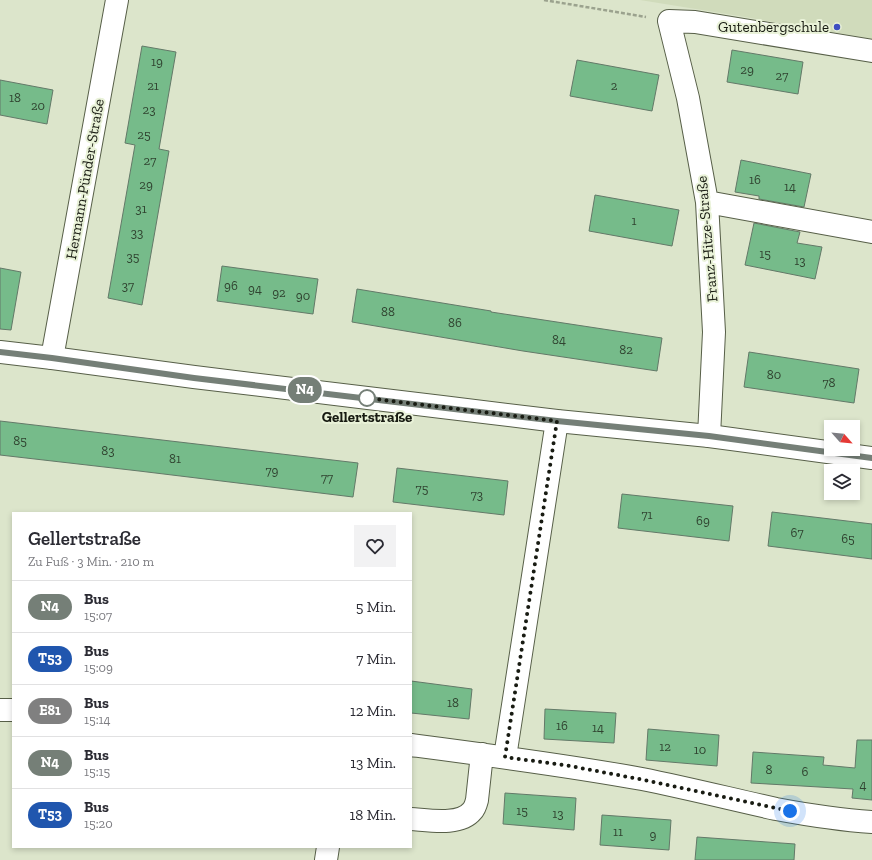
<!DOCTYPE html>
<html lang="de">
<head>
<meta charset="utf-8">
<style>
  :root { --surface:#fff; --page:#f2f2f3; --text:#2b2b33; --muted:#7c7c81; --line:#e1e1e2 }
  body { margin:0; font-family:"Zilla Slab",serif; background:var(--page); color:var(--text); height:100vh; display:flex; flex-direction:column; font-size:15px; white-space:nowrap }
  * { box-sizing:border-box; margin:0 }
  p { font-size:13px; color:var(--muted) }
  .icon { flex:none; width:22px; height:22px; fill:none; stroke:currentColor; stroke-width:2; stroke-linecap:round; stroke-linejoin:round }
  .map { position:relative; flex:1; overflow:hidden }
  .drawer { position:absolute; left:12px; top:512px; width:400px; height:336px; display:flex; flex-direction:column; background:var(--surface); border-radius:0px; box-shadow:0 2px 6px #0003 }
  .drawer>* { flex:none }
  .badge { padding:0 8px; border-radius:13px; font-size:14px; line-height:26px }
  .needle { width:26px; rotate:117deg }
  .controls { position:absolute; left:824px; top:420px; display:grid; gap:8px }
  .controls a { display:grid; place-items:center; width:36px; height:36px; border-radius:0px; background:var(--surface); box-shadow:0 2px 6px #0003; font-size:20px }
  .you { position:absolute; width:20px; height:20px; margin:-10px; border:3px solid #fff; border-radius:50%; background:#1a73e8; box-shadow:0 0 0 6px #1a73e833 }
  .map>.badge { position:absolute; translate:-50% -50%; box-shadow:0 0 0 2px #fff }
  .round { display:grid; place-items:center; flex:none; width:42px; height:42px; border-radius:0px; background:var(--page) }
  .headline { display:flex; align-items:center; justify-content:space-between; height:68px; padding:0 16px }
  h1 { font-size:19px; font-weight:600; line-height:30px }
  ul { padding:0; list-style:none }
  li { display:flex; align-items:center; gap:12px; height:52px; padding:0 16px; border-top:1px solid var(--line) }
  li div { flex:1 }
  li b { display:block; font-size:15px }
  li em { font-style:normal }
  li .badge { min-width:44px; font-weight:700; text-align:center }
  .map>svg:first-child { display:block }
  .built { fill:#d0dbbb }
  .building { fill:#76bb8a; stroke:#637968 }
  .lines { fill:none; stroke-linecap:round; stroke-linejoin:round }
  .street-casing { stroke:#575f48; stroke-width:24 }
  .secondary-casing { stroke:#575f48; stroke-width:24 }
  .path { stroke:#9ba28e; stroke-width:2.5; stroke-dasharray:4 2; stroke-linecap:butt }
  .street { stroke:#fff; stroke-width:22 }
  .secondary { stroke:#fff; stroke-width:22 }
  .line-casing { stroke:#fff; stroke-width:9 }
  .line { stroke:#757f77; stroke-width:6 }
  .walk { stroke:#181b12; stroke-width:4; stroke-dasharray:0 7.2 }
  .poi-dot { fill:#3d4ec1; stroke:#e9f2d8; stroke-width:1.5 }
  .stop-dot { fill:#fff; stroke:#757f77; stroke-width:2 }
  .labels { text-anchor:middle; dominant-baseline:central; stroke-width:4; stroke-linejoin:round; paint-order:stroke }
  .number-label { font-size:13px; fill:#304330 }
  .poi-label { font-size:15px; fill:#181b12; stroke:#e9f2d8; text-anchor:end }
  .street-label { font-size:15px; fill:#181b12; stroke:#e9f2d8 }
  .stop-label { font-size:15px; font-weight:bold; fill:#181b12; stroke:#e9f2d8 }
</style>
</head>
<body>
<div class="map">
<svg width="872" height="860" viewBox="0 0 872 860">
  <rect width="100%" height="100%" fill="#dce5cb"/>
  <path class="built" d="M640,0H872V39L733,15Z"/>
  <path class="building" d="M142,46L176,52L159,149L169,151L142,305L108,298L135,145L125,143Z
    M732,50L803,62L798,94L727,82Z
    M577,60L659,75L652,111L570,96Z
    M0,80L53,90L47,124L0,115Z
    M741,160L811,174L804,207L759,199V196L735,192Z
    M595,195L679,210L672,246L589,231Z
    M754,223L800,232L797,243L822,247L815,279L745,265Z
    M222,266L318,279L313,314L217,301Z
    M0,268L21,272L11,330L0,329Z
    M357,289L491,311V312L662,338L657,371L523,351L352,322Z
    M749,352L859,369L854,403L744,387Z
    M0,421L358,463L353,497L139,471L0,455Z
    M397,468L508,481L504,515L393,502Z
    M622,494L733,506L729,541L618,528Z
    M772,512L872,524V559L768,546Z
    M411,681L472,689L469,719L411,713Z
    M545,709L616,713L614,743L544,739Z
    M648,729L719,735L717,766L646,760Z
    M857,740H872V800L852,798L853,789L751,783L753,752L824,757L823,765L855,768Z
    M505,793L576,798L574,830L503,824Z
    M602,815L671,820L669,850L600,845Z
    M697,837L795,844L794,860H695Z"/>
  <g class="lines">
    <defs>
      <path id="street" d="M707,202L872,232
        M52,358L117,0
        M709,436L714,332L707,202L688,98L669,21L695,22L872,51
        M0,710H13
        M411,745C488,755 566,765 642,779C687,788 731,799 776,809C808,815 840,820 872,822
        M505,757L557,421
        M411,819C428,820 460,826 472,811C475,808 476,804 477,800L482,754
        M326,860L328,847"/>
      <path id="secondary" d="M0,352L52,358L194,377L442,407L557,421L709,436L872,458"/>
    </defs>
    <use href="#street" class="street-casing"/>
    <use href="#secondary" class="secondary-casing"/>
    <path class="path" d="M544,0L646,17"/>
    <use href="#street" class="street"/>
    <use href="#secondary" class="secondary"/>
  </g>
  <g class="lines">
    <defs>
      <path id="line" d="M0,352L52,358L194,378L471,411L557,421L709,436L872,458"/>
    </defs>
    <use href="#line" class="line-casing"/>
    <use href="#line" class="line"/>
    <path class="walk" d="M367,398H366L557,421L505,757L570,766L644,780L790,811"/>
  </g>
  <circle class="poi-dot" cx="837" cy="27" r="4"/>
  <circle class="stop-dot" cx="367" cy="398" r="8"/>
  <g class="labels">
    <g class="number-label">
      <text x="157" y="61">19</text>
      <text x="747" y="69">29</text>
      <text x="782" y="75">27</text>
      <text x="153" y="85">21</text>
      <text x="614" y="85">2</text>
      <text x="15" y="97">18</text>
      <text x="38" y="105">20</text>
      <text x="149" y="109">23</text>
      <text x="144" y="134">25</text>
      <text x="150" y="160">27</text>
      <text x="755" y="179">16</text>
      <text x="146" y="184">29</text>
      <text x="790" y="186">14</text>
      <text x="141" y="208">31</text>
      <text x="634" y="220">1</text>
      <text x="137" y="232">33</text>
      <text x="765" y="253">15</text>
      <text x="133" y="256">35</text>
      <text x="800" y="260">13</text>
      <text x="128" y="285">37</text>
      <text x="231" y="285">96</text>
      <text x="255" y="288">94</text>
      <text x="279" y="292">92</text>
      <text x="303" y="295">90</text>
      <text x="388" y="311">88</text>
      <text x="455" y="322">86</text>
      <text x="559" y="339">84</text>
      <text x="626" y="349">82</text>
      <text x="774" y="374">80</text>
      <text x="829" y="382">78</text>
      <text x="20" y="440">85</text>
      <text x="108" y="450">83</text>
      <text x="175" y="458">81</text>
      <text x="272" y="470">79</text>
      <text x="327" y="477">77</text>
      <text x="422" y="488">75</text>
      <text x="477" y="494">73</text>
      <text x="647" y="514">71</text>
      <text x="703" y="520">69</text>
      <text x="797" y="532">67</text>
      <text x="848" y="538">65</text>
      <text x="453" y="702">18</text>
      <text x="562" y="725">16</text>
      <text x="598" y="727">14</text>
      <text x="665" y="746">12</text>
      <text x="700" y="749">10</text>
      <text x="769" y="769">8</text>
      <text x="805" y="771">6</text>
      <text x="863" y="784">4</text>
      <text x="522" y="810">15</text>
      <text x="558" y="813">13</text>
      <text x="618" y="831">11</text>
      <text x="653" y="834">9</text>
    </g>
    <g class="poi-label">
      <text x="829" y="27">Gutenbergschule</text>
    </g>
    <g class="street-label">
      <text transform="translate(85 179) rotate(-80)">Hermann-Pünder-Straße</text>
      <text transform="translate(707 239) rotate(-95)">Franz-Hitze-Straße</text>
    </g>
    <g class="stop-label">
      <text x="367" y="417">Gellertstraße</text>
    </g>
  </g>
</svg>
<div class="controls">
<a><svg class="needle" viewBox="-14 -14 28 28"><path d="M0-13l5 13h-10z" fill="#e53935"/><path d="M0 13l5-13h-10z" fill="#7c7c81"/></svg></a>
<a><svg class="icon" aria-label="layers" viewBox="0 0 24 24"><path d="M12 4l9 5-9 5-9-5zM3 14l9 5 9-5"/></svg></a>
</div>
<div class="you" style="left:790px;top:811px"></div>
<b class="badge" style="left:305px;top:390px;background:#757f77;color:#fff">N4</b>
<section class="drawer">
<div class="headline"><div><h1>Gellertstraße</h1><p>Zu Fuß · 3 Min. · 210 m</p></div><a class="round"><svg class="icon" aria-label="heart" viewBox="0 0 24 24"><path d="M12 20l-8-8c-3-5 5-10 8-4 3-6 11-1 8 4z"/></svg></a></div>
<ul>
<li><span class="badge" style="background:#757f77;color:#fff">N4</span><div><b>Bus</b><p>15:07</p></div><em>5 Min.</em></li>
<li><span class="badge" style="background:#2056ae;color:#fff">T53</span><div><b>Bus</b><p>15:09</p></div><em>7 Min.</em></li>
<li><span class="badge" style="background:#808080;color:#fff">E81</span><div><b>Bus</b><p>15:14</p></div><em>12 Min.</em></li>
<li><span class="badge" style="background:#757f77;color:#fff">N4</span><div><b>Bus</b><p>15:15</p></div><em>13 Min.</em></li>
<li><span class="badge" style="background:#2056ae;color:#fff">T53</span><div><b>Bus</b><p>15:20</p></div><em>18 Min.</em></li>
</ul>
</section>
</div>
</body>
</html>
